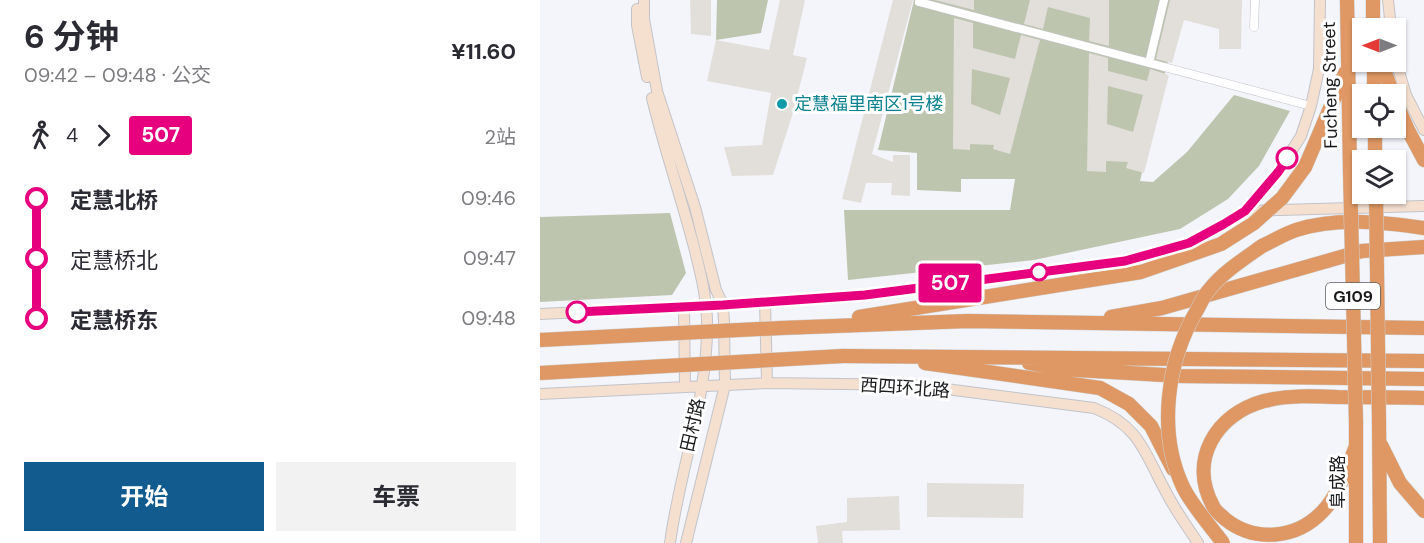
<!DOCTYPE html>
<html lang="zh">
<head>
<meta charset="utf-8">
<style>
  :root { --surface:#fff; --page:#f2f2f3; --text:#2b2b33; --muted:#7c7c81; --accent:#115b8f }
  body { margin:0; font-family:"DM Sans","Noto Sans SC",sans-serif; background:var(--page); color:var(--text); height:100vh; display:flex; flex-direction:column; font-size:22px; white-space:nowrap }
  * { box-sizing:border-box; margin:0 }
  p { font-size:20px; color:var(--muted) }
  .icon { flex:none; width:33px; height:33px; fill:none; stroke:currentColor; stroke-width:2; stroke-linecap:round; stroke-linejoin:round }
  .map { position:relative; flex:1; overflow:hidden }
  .details { display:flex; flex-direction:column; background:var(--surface); width:540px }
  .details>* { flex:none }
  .badge { padding:0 12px; border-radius:4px; font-size:21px; line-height:39px }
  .needle { width:39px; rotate:270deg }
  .buttons { position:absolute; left:812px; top:18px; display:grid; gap:12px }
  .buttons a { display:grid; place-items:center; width:54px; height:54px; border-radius:0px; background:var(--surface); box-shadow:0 2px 4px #0004; font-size:30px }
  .map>.badge { position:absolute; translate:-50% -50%; box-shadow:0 0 0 3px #fff }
  .legs { display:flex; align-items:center; gap:9px; height:66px; padding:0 24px; font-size:20px }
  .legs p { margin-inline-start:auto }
  .overview { display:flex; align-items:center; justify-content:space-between; height:102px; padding:0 24px }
  h1 { font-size:33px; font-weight:700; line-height:45px }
  .button { display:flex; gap:12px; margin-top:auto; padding:12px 24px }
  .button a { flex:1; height:69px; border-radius:0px; background:var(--accent); color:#fff; font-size:24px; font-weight:700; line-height:69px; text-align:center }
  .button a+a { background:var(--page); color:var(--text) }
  ul { padding:0 24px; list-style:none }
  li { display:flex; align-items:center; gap:21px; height:60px; font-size:22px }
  li i { display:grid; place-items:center; width:9px; height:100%; margin:0 8px; background:currentColor }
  li i::after { content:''; width:15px; height:15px; margin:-8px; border:4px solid; border-radius:50%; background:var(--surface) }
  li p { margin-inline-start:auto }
  li:first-child i { background:linear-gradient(#0000 50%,currentColor 0) }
  li:last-child i { background:linear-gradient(currentColor 50%,#0000 0) }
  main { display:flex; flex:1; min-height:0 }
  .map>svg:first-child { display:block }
  .green { fill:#bec5af }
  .building { fill:#e2deda; fill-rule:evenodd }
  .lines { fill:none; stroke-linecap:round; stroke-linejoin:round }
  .street-casing { stroke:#c2c3c9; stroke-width:9 }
  .secondary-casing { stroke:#c2c3c9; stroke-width:12 }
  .highway-casing { stroke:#d1d1d2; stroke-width:15 }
  .street { stroke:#fff; stroke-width:8 }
  .secondary { stroke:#f5e0d0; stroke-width:10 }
  .highway { stroke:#df9863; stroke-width:14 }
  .highway-bridge-casing { stroke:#d1d1d2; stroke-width:15; stroke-linecap:butt }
  .highway-bridge { stroke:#df9863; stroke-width:14 }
  .line-1-casing { stroke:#fff; stroke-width:14 }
  .line-1 { stroke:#e6007e; stroke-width:9 }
  .culture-dot { fill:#0f9aa8; stroke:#fff; stroke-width:2 }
  .stop-1-dot { fill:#fff; stroke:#e6007e; stroke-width:3 }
  .labels { text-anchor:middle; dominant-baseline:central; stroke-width:6; stroke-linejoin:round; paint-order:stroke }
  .shield { fill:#fff; stroke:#5f5f61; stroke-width:1.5 }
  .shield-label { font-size:16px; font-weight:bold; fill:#1a1b1d }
  .street-label { font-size:18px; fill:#1a1b1d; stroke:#fff }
  .culture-label { font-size:18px; fill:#0d838f; stroke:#fff; text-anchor:start }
</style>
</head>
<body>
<main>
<section class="details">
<div class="overview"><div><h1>6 分钟</h1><p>09:42 – 09:48 · 公交</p></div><b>¥11.60</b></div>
<div class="legs"><svg class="icon" aria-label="walk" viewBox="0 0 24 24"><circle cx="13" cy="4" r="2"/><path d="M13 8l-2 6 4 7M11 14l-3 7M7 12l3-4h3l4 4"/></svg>4<svg class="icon" aria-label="forward" viewBox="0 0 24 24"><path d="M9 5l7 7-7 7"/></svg><b class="badge" style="background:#e6007e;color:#fff">507</b><p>2站</p></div>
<ul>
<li><i style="color:#e6007e"></i><b>定慧北桥</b><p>09:46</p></li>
<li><i style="color:#e6007e"></i><span>定慧桥北</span><p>09:47</p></li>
<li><i style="color:#e6007e"></i><b>定慧桥东</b><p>09:48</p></li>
</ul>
<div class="button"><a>开始</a><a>车票</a></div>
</section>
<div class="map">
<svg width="884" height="543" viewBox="0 0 884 543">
  <rect width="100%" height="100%" fill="#f4f5fb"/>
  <path class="green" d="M177,0H228L221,33L176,40Z
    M374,0H642L600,181L613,182L647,152L694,95L750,111L719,166L688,199L640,229L494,260L308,280L304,210H470L475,179H421V192L377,190V153L338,150Z
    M130,213L146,273L132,295L0,302V217Z"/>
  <path class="building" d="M150,0H171V36L151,34Z
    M240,0H265L253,55L267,58L252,116L233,175L192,176L184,147L222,145L231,93L167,81L176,40L229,50Z
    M353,0H373L332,154L353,162V155H370V196L351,195L352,183H326L321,203L302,199Z
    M395,0H434V10Z
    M490,0H569V46L549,41L550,18L508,7L503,29L484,24Z
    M630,0H702L701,49H679V29L644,20L632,63L616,59Z
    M414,18L433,23V48L475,59L481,35L500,40L470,154L453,149L454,145L430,144V150L413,149ZM432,69L470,78L460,115L431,104Z
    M549,53L568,58V71L607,81L610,69L629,75L604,173L586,168L588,162L566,161V172L547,171ZM568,86L603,95L593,132L567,124Z
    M387,483L484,484L483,518L387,517Z
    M359,496L360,530L302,531L303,543H278L276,526L307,522V498Z"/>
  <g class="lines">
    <defs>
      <path id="street" d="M379,2L771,106
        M714,27L715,0
        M609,63L624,0"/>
      <path id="secondary" d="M104,0V19L117,91L155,207L176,290L183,305L184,322L185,385L146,543
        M848,0L851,28
        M97,9V25L107,77
        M855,58L866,95L884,130
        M112,98C124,148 141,197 154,247C160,271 166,294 167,319C169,395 140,468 130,543
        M705,211L884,206
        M225,302L227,383
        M144,307L145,387
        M0,314L183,305L325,295L585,261L649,243L705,211L739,171L761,136L771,106L779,69L780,0
        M0,394L227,383L375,385L554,408C600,426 604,452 626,492C635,510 647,526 658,543"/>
      <path id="highway" d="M807,0L810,170
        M833,0V28
        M834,62V94
        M841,62L853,94
        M855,100L868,130L884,160
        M835,128V160
        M765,167L805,73
        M722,246C733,241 744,234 756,230C797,217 842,222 884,228
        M319,317L601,272L681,244L714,223
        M571,317L622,308L822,251L884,247
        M241,328L428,321L884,328
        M303,356L884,361
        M385,363L560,388L589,404L611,426L633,469
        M489,363L520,369L641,376L884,379
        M816,422V543
        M839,422L840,543
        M841,445L860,483L884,511
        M816,446C808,466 798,496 783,511C757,539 715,543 685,519C681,515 675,511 673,506C648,460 676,414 724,401C748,395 773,396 797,397C826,397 855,397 884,398"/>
    </defs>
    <use href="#street" class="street-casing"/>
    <use href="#secondary" class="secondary-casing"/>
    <use href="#highway" class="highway-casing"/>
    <use href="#street" class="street"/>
    <use href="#secondary" class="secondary"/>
    <use href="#highway" class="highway"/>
    <defs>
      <path id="highway-bridge" d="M810,170L816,422
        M836,194L839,422
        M714,223L742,198L765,167
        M0,340L241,328
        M0,373L303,356
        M683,543C671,527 651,504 643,487C617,432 627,361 657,310C661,303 664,295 669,290C683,272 704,259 722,246"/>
    </defs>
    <use href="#highway-bridge" class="highway-bridge-casing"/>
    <use href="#highway-bridge" class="highway-bridge"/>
  </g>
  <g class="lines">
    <defs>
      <path id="line-1" d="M37,312L183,305L325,295L585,261L649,243L684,224L705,211L739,171L747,158"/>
    </defs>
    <use href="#line-1" class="line-1-casing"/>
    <use href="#line-1" class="line-1"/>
  </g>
  <circle class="culture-dot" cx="242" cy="104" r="6"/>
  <g class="stop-1-dot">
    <circle cx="747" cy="158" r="10"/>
    <circle cx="499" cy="272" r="8"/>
    <circle cx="37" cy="312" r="10"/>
  </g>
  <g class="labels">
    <rect class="shield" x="786" y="283" width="54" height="26" rx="4.5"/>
    <g class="shield-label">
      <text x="813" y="296">G109</text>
    </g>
    <g class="street-label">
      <text transform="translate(790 85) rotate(-91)">Fucheng Street</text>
      <text transform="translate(365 388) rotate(4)">西四环北路</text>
      <text transform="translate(153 425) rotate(-77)">田村路</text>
      <text transform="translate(798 482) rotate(-90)">阜成路</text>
    </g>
    <g class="culture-label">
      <text x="254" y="104">定慧福里南区1号楼</text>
    </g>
  </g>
</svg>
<div class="buttons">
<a><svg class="needle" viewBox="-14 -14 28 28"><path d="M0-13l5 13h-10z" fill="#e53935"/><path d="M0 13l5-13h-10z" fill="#7c7c81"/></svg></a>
<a><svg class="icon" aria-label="locate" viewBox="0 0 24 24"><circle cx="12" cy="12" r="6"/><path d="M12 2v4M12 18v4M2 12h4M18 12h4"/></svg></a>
<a><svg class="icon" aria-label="layers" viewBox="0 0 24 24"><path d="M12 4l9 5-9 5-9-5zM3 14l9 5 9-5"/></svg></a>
</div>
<b class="badge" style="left:410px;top:283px;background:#e6007e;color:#fff">507</b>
</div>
</main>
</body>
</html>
